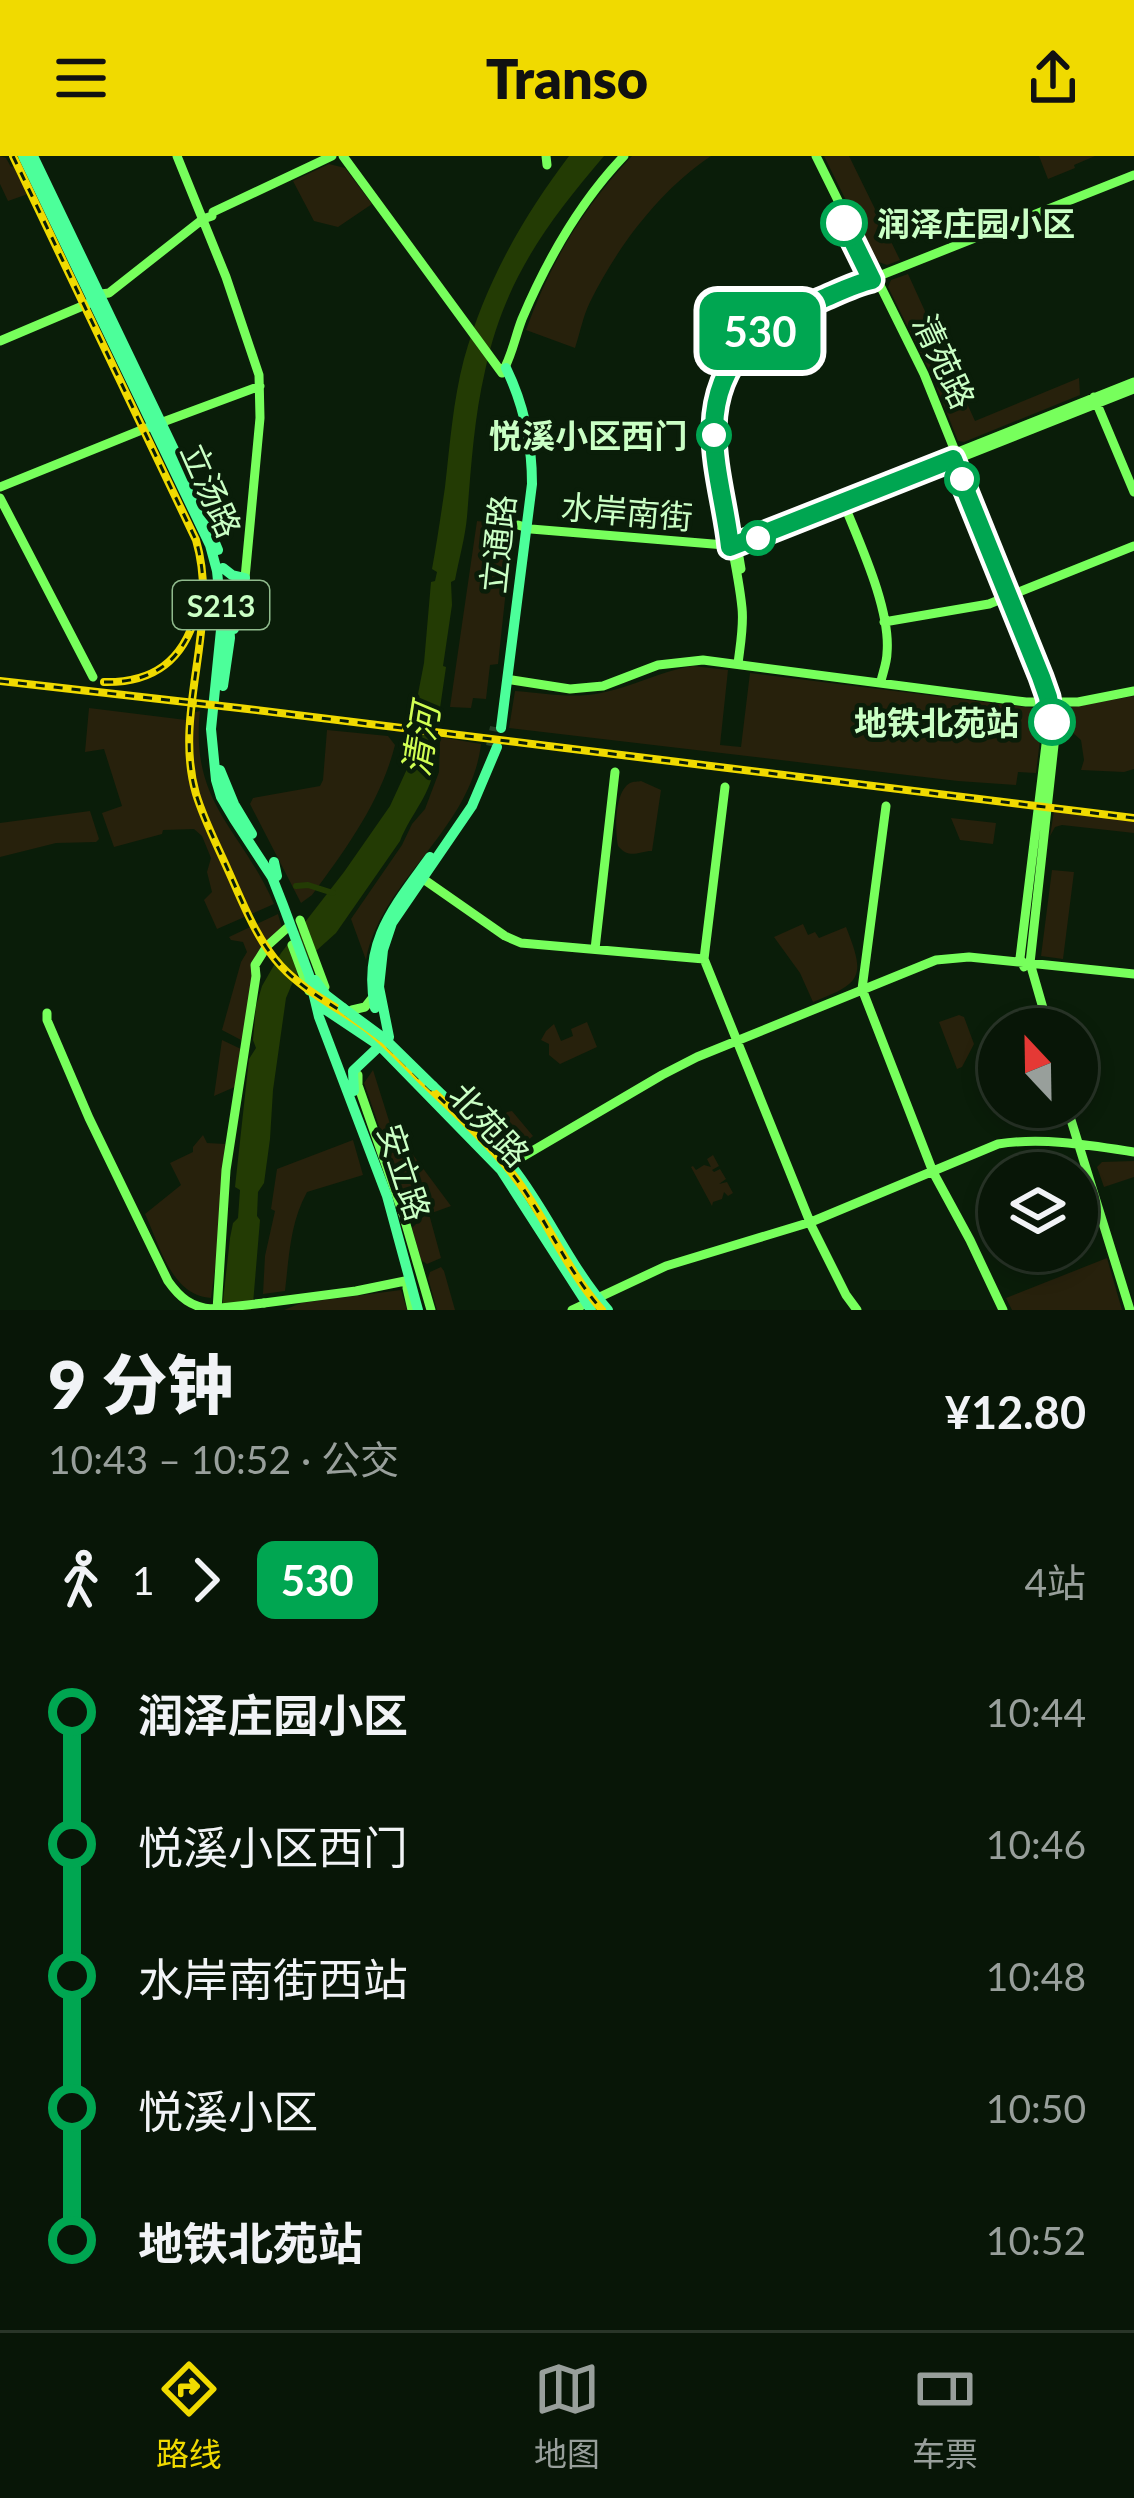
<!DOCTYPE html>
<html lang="zh">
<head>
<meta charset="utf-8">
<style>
  :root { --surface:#081607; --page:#162315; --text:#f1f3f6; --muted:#989f9b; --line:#293528; --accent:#f0da00 }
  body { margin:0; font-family:Lato,"Noto Sans SC",sans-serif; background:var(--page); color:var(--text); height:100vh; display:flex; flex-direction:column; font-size:45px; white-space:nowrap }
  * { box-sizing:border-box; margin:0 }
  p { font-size:39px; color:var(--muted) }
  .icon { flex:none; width:66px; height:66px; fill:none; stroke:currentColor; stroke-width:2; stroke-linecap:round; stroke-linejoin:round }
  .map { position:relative; height:1154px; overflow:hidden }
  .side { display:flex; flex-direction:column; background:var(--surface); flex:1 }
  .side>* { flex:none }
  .badge { padding:0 24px; border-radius:18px; font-size:42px; line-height:78px }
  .needle { width:78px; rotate:338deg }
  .buttons { position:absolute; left:978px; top:852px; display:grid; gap:24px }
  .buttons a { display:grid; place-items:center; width:120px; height:120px; border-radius:50%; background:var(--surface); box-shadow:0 6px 18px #0003,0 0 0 3px var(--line); font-size:60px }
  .map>.badge { position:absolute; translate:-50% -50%; box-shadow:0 0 0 6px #fff }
  .legs { display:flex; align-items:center; gap:18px; height:132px; padding:0 48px; font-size:39px }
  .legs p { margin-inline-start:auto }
  .head { display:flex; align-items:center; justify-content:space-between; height:204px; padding:0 48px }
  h1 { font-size:66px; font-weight:800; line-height:90px }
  ul { padding:0 48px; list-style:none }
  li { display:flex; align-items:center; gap:42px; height:132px; font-size:45px }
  li i { display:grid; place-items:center; width:18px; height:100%; margin:0 15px; background:currentColor }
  li i::after { content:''; width:30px; height:30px; margin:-15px; border:9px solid; border-radius:50%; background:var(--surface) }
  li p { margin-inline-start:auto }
  li:first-child i { background:linear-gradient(#0000 50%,currentColor 0) }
  li:last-child i { background:linear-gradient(currentColor 50%,#0000 0) }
  header { display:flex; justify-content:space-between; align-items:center; height:156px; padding:0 48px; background:var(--accent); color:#111; font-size:54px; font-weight:800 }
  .dock { display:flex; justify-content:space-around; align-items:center; height:168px; border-top:3px solid var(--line); background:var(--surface); font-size:33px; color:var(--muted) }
  .dock a { display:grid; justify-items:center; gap:6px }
  .dock .active { color:var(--accent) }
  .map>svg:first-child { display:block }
  .green { fill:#27210c }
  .water { fill:#233b04 }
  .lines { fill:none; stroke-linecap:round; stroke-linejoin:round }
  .canal { stroke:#233b04; stroke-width:6 }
  .primary-tunnel { stroke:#273f25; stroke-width:10; stroke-dasharray:10 5; stroke-linecap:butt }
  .secondary { stroke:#77ff5c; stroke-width:9 }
  .primary { stroke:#4cff9a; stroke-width:10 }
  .rail-casing { stroke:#f0da00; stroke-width:8 }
  .rail { stroke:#0a1d09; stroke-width:3; stroke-dasharray:9; stroke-linecap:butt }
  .secondary-bridge { stroke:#77ff5c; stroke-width:9 }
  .primary-bridge { stroke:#4cff9a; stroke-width:10 }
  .line-1-casing { stroke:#fff; stroke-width:27 }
  .line-1 { stroke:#00a651; stroke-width:18 }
  .stop-1-dot { fill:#fff; stroke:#00a651; stroke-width:6 }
  .labels { text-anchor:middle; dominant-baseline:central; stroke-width:9; stroke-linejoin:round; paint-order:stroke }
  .shield { fill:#0a1d09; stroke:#90bb8d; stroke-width:3 }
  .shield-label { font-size:30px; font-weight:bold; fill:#caffc5 }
  .stop-label { font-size:33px; font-weight:bold; fill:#caffc5; stroke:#0a1d09; text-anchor:end }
  .street-label { font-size:33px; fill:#caffc5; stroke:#0a1d09 }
  .water-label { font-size:36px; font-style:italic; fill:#d1ff53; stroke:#0a1d09 }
</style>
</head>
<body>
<header><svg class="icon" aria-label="menu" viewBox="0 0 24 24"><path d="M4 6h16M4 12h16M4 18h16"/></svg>Transo<svg class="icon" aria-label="share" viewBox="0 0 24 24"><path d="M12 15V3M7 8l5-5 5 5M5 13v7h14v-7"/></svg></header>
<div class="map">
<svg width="1134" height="1154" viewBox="0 0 1134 1154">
  <rect width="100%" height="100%" fill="#0a1d09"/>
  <path class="green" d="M0,0L6,2L11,11L15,10L28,38L8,45L0,28Z
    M632,0H711C660,34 617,91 590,146C583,160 580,177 575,192L526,174C549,109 584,50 632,0Z
    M824,0H849L900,104L887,109L876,105Z
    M1039,0H1095L1074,9L1075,12L1048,23Z
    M329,8L345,12L372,48L338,71L314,65L293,25Z
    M908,118L975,265L1079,222L1080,239L964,286L958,285L933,222L888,131L891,124Z
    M477,365L513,369L498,508L490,509L486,543L473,542L471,552L450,551Z
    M693,510L728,514L720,589L741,591L750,517L1033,552L1043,559L1036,617L1018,616L1016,629L958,625L509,572L515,535C542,537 573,543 601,537C632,531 660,515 693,510Z
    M1134,540V613L1124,616L1081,614L1084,604L1081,584L1065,570L1063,556L1067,552Z
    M89,552L186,564C184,602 188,636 205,670L207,668C193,630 187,597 192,557L200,555C190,648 241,672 274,748L217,773L204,744L212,736L207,716L211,702L202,680L194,673L163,674L162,678L114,691L102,657L122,650L104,593L85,596Z
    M327,574L388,580L395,589C381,645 346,693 312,739L301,747L250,648L253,642L320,630L323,624Z
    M440,581L481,588C471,674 381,724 366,804L351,763L402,689L412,668L425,653L439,616Z
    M641,625L661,634L652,695C638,695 630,704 618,690C615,675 614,636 630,627C634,625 638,626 641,625Z
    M90,655L99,683L96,686L56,687L0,701V667Z
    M1054,655L1134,664V677L1062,669L1055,671L1050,680Z
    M951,662L996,667L993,688L960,684Z
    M1052,714L1074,716L1063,803L1041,800Z
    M278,758L282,772L252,805L253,820L243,885L222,874L241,806L247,796L243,786L231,784L229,781Z
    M803,768L808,779L815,776L819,782L846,771C866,821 862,827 813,846L800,817L774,781Z
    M959,859L964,861L974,888L962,911L957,913L939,866Z
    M587,866L597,891L560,908L549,899V888L541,884L546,875L554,868L561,885L573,880L571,873Z
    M222,884L241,893L237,930L214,940Z
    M373,914L390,968L451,1050L429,1058L441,1102L427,1108L421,1104L412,1072L426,1058L421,1041L403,1039L364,927Z
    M512,955L533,980L520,991L498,967L507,956Z
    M203,979L207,987L225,988L220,1075L211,1142C171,1139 160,1090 145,1058L181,1029L170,1007L193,996V991Z
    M353,984L363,1019L307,1036C290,1067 289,1101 285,1135L263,1138L265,1100L275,1055L271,1053L277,1013Z
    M713,999L719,1010L712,1014L714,1016L720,1013L726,1023L719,1028L727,1026L733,1037L728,1040L724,1036L722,1043L713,1046L712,1050L691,1011L693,1010L696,1014L704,1009L711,1011L707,1003Z
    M1134,1005V1021L1104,1031L1097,1011L1102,1006Z
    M1107,1102L1122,1154H1012L1006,1142Z
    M441,1111L444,1115L455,1154H437L428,1122L430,1116Z
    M401,1134L407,1154H284L301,1147Z"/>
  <path class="water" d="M569,0H604C546,68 504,125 485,215C474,262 471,312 467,361C465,382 459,403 455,424L451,426L452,449L443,510L446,511L439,559C430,575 436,588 435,606C432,638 411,657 400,685L336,777L316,795L295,821L286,842L273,934L270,983L264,1027L258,1036L257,1060L260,1064L253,1148L251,1154H222L230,1082L233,1067L238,1062L240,1034L235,1031L249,903L256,892L253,884L256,850L262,830L281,797L344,716L390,650L407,613L419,571L418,538L424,507L431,426L435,425L437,416L432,413C437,386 441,358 445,331C450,288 453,245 464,203C485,128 522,62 569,0Z"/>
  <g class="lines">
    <path class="canal" d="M296,730L308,729L333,737"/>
    <path class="primary-tunnel" d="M491,590L495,571"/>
    <path class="secondary" d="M177,0L226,121L259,219L260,262L245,422
      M343,0L502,217C512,200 515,181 522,163C547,104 580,46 624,0
      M546,0L547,9
      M816,0L924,218L1054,541L1056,571L1030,807L1049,873
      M213,56L332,0
      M101,138L109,137L203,63L212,60
      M0,185L92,146
      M1094,241L1134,336
      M0,331L144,273L260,230
      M729,341L741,413
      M0,342L93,521
      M844,348C860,388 891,454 887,497C887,506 883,516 881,525
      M518,369L531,373L737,390L1134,233
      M726,384H737L1134,226
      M990,394L1017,461
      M884,466L989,448L1134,390
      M738,508C740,490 744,470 742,452C732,349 668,221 788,156L1134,19
      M512,524L570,533L603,530L658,509L703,504L1026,546H1078L1134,535
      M725,631L704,803L812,1071L846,1139L857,1154
      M886,650L862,833L933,1016L970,1084L1003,1154
      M419,720L505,780L521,787L704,803
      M300,764L325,831
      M292,789L309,835
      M595,793L615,616
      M1024,811L1020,802L1048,572L1053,570
      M352,854L365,851L373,841
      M47,857V864L89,962L168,1125C180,1142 191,1151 212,1153
      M358,919V929L403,1058L431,1154
      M1067,951L1130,1154
      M505,1011L662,919L697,901L936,804L969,801L1134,818
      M407,1132L412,1154
      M264,1147L356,1135L405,1125
      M217,1154L226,1014L256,820L255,809L267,790L287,772
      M572,1154L666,1110L811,1066L998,988C1043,981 1089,989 1134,996"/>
    <path class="primary" d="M23,0L210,389L217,415L222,464L211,573L216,624L221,641L234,663L272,721L283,749L309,819L319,861L387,1040L418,1154
      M33,0L191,329L218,394
      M223,412L232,419L245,422L234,473
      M223,530L230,482L227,436
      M501,572L532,328C532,287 524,249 506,212
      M220,614L234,648L252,678
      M274,706L277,720
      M315,824L326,839L343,852
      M317,848L380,890L501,1014L591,1154
      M375,852C362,786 394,751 430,701
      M433,930C460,956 490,982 513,1012C548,1057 570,1111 608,1154
      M354,935L353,915L389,881L379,831L383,794L392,767L472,650L497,591"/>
    <defs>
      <path id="rail" d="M13,0L196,384C221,470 172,555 196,638C204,664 217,689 228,714C243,747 256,783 281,810C306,837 340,852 369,874C388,889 405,908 422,925C448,950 476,975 500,1003C541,1048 562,1109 602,1154
        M0,525L239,552L1134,662
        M104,526C152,527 183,506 196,458"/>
    </defs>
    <use href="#rail" class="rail-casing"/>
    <use href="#rail" class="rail"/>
    <path class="secondary-bridge" d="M212,1153L264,1147"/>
    <path class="primary-bridge" d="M343,852L385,883L433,930"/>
  </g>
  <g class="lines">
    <defs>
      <path id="line-1" d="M844,67L872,124C854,128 837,137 820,144C761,167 716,202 714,271C713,311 726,352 730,391L953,303L1041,521L1048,541L1052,566"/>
    </defs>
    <use href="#line-1" class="line-1-casing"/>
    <use href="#line-1" class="line-1"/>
  </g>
  <g class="stop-1-dot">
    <circle cx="844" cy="67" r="21"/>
    <circle cx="714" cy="279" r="15"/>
    <circle cx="962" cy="323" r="15"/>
    <circle cx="758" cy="382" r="15"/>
    <circle cx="1052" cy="566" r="21"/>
  </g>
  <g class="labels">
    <rect class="shield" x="173" y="425" width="96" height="48" rx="9"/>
    <g class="shield-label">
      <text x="221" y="449">S213</text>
    </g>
    <g class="stop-label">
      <text x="877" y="67" text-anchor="start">润泽庄园小区</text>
      <text x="687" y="279">悦溪小区西门</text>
      <text x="1019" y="566">地铁北苑站</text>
    </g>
    <g class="street-label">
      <text transform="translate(945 205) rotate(65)">清苑路</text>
      <text transform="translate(212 334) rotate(66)">立汤路</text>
      <text transform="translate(627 355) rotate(5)">水岸南街</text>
      <text transform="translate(497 388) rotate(-84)">立通路</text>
      <text transform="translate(490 968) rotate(47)">北苑路</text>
      <text transform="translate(405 1016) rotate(72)">安立路</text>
    </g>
    <g class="water-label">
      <text transform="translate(420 584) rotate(-81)">清河</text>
    </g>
  </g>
</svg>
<div class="buttons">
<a><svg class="needle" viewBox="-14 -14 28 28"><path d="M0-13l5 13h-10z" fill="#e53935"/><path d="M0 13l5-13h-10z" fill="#989f9b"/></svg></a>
<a><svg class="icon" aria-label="layers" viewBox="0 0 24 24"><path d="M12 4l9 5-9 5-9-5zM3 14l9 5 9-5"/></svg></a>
</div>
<b class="badge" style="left:760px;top:175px;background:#00a651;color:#fff">530</b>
</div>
<section class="side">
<div class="head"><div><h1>9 分钟</h1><p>10:43 – 10:52 · 公交</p></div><b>¥12.80</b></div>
<div class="legs"><svg class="icon" aria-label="walk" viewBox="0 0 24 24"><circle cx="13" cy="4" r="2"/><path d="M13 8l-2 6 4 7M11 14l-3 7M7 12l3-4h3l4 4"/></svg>1<svg class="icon" aria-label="forward" viewBox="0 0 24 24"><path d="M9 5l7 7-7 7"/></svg><b class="badge" style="background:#00a651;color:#fff">530</b><p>4站</p></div>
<ul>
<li><i style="color:#00a651"></i><b>润泽庄园小区</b><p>10:44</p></li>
<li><i style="color:#00a651"></i><span>悦溪小区西门</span><p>10:46</p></li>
<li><i style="color:#00a651"></i><span>水岸南街西站</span><p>10:48</p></li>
<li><i style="color:#00a651"></i><span>悦溪小区</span><p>10:50</p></li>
<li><i style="color:#00a651"></i><b>地铁北苑站</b><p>10:52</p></li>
</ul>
</section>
<nav class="dock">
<a class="active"><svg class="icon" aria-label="directions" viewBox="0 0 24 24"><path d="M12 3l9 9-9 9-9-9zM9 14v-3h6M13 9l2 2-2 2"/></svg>路线</a>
<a><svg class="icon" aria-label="map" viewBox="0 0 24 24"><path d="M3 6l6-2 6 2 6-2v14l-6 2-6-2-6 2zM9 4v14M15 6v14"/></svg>地图</a>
<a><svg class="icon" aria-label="tickets" viewBox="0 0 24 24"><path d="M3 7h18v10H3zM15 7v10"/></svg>车票</a>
</nav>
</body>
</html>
